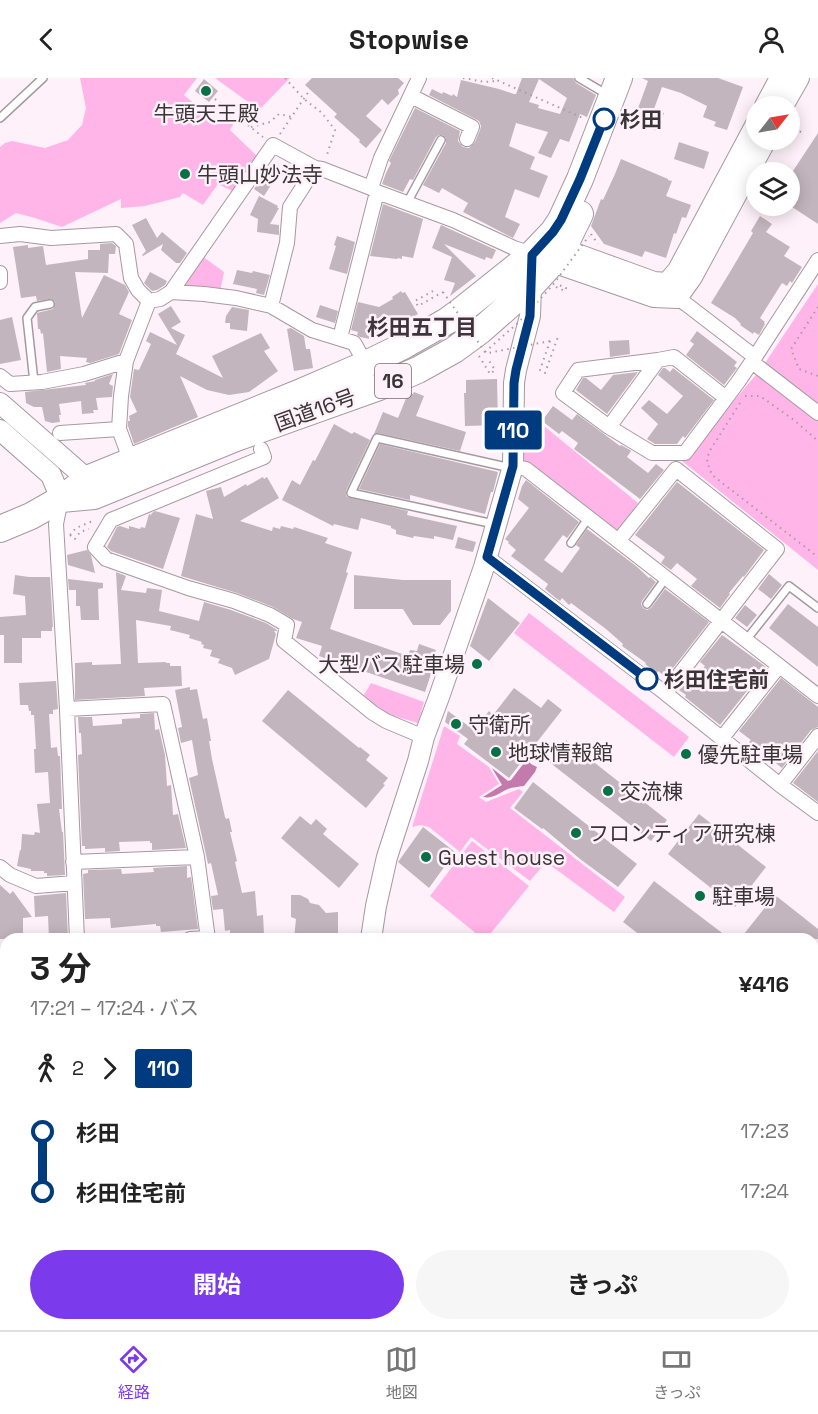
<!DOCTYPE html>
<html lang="ja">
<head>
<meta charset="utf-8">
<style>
  :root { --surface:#fff; --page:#f6f6f6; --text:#222; --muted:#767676; --line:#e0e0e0; --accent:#7c3aed }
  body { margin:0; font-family:"Space Grotesk","Noto Sans JP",sans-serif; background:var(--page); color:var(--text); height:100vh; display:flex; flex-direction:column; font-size:22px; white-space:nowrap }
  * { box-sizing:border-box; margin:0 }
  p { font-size:20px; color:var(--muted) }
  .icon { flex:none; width:33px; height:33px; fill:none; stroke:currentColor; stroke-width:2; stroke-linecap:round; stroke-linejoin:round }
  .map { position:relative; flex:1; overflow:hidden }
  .panel { position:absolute; left:0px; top:855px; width:819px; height:398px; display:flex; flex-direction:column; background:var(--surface); border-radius:18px 18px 0 0; box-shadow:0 3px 15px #0003 }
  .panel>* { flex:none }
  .badge { padding:0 12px; border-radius:4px; font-size:21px; line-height:39px }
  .needle { width:39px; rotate:59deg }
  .buttons { position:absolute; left:746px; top:18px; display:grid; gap:12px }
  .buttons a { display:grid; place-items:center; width:54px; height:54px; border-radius:50%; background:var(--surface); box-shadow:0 3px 15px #0003; font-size:30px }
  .map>.badge { position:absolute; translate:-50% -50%; box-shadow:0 0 0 3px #fff }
  .legs { display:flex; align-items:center; gap:9px; height:66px; padding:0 30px; font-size:20px }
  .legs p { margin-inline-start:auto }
  .head { display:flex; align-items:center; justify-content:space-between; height:102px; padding:0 30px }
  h1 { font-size:33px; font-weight:700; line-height:45px }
  .primary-button { display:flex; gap:12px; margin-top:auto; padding:12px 30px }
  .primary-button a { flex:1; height:69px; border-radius:36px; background:var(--accent); color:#fff; font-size:24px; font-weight:700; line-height:69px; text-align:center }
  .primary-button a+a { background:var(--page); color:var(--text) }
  ul { padding:0 30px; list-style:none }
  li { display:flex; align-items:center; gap:21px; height:60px; font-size:22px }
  li i { display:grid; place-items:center; width:9px; height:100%; margin:0 8px; background:currentColor }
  li i::after { content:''; width:15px; height:15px; margin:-8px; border:4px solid; border-radius:50%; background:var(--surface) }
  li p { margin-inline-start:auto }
  li:first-child i { background:linear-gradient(#0000 50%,currentColor 0) }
  li:last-child i { background:linear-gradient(currentColor 50%,#0000 0) }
  header { display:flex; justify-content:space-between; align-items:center; height:78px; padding:0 30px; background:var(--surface); font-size:27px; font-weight:700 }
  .dock { display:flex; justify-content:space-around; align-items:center; height:84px; border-top:2px solid var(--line); background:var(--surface); font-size:16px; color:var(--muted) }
  .dock a { display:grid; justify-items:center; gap:3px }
  .dock .current { color:var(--accent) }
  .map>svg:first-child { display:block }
  .green { fill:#ffb5e7 }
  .water { fill:#c37aad }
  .building { fill:#c2b5bd; fill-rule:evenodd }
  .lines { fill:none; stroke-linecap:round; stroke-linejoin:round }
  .lane-casing { stroke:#a599a0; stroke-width:10 }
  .street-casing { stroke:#a599a0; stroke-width:16 }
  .secondary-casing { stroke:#a599a0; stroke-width:22 }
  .highway-casing { stroke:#a599a0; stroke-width:28 }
  .path { stroke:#a69da2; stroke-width:2; stroke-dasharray:1.5 4.5; stroke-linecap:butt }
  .lane { stroke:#fff; stroke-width:7 }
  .street { stroke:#fff; stroke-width:14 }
  .secondary { stroke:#fff; stroke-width:20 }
  .highway { stroke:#fff; stroke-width:26 }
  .path-bridge { stroke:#a69da2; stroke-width:2; stroke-dasharray:1.5 4.5; stroke-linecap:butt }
  .line-1-casing { stroke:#fff; stroke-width:14 }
  .line-1 { stroke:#003b80; stroke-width:9 }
  .poi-dot { fill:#087047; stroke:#fef1f9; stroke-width:2 }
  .stop-1-dot { fill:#fff; stroke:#003b80; stroke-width:3 }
  .labels { text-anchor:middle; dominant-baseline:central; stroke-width:5; stroke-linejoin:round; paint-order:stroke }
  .shield { fill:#fef1f9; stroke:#746d71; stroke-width:1.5 }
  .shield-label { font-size:20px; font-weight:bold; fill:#393437 }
  .poi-label { font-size:21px; fill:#393437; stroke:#fef1f9; text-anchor:start }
  .stop-label { font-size:21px; font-weight:bold; fill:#393437; stroke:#fef1f9; text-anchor:start }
  .street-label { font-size:21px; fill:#393437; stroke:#fef1f9 }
  .neighbourhood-label { font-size:22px; font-weight:bold; fill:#3e343b; stroke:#fef1f9 }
</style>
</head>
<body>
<header><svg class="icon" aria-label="back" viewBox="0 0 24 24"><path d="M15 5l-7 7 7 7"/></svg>Stopwise<svg class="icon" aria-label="person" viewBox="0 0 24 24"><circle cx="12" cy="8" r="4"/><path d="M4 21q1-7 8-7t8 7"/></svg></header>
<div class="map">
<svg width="818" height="1252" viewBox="0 0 818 1252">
  <rect width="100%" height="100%" fill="#fef1f9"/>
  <path class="green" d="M80,0H197L184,17L218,46L227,36L235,43L230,52L258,79L232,113L218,106L203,127L183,115L180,119L145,128L121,130V121L62,149L35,140L16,135L0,145V69L5,65L12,63L45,70L68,62L82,47L86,30Z
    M215,0H290L259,32Z
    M202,178L224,194L220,214L181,211Z
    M818,206V492L682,383L761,291Z
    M522,330L638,425L617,457L521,383Z
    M529,535L689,659L674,679L514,555Z
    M371,605L424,624L418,645L387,636L362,620Z
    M444,648L460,658L457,666L489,689L499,706L479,719L486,724L519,711L523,714L510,730L625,819L614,834L546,784L530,803L471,759L460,774L429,749L420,747L412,749Z
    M472,763L529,808L486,861H483L430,818Z"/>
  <path class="water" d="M527,681L531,686L537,689L535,694L524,708C518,709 513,709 508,711C499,715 493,721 483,719L502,707L492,690L508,703L511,702Z"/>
  <path class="building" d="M312,0H398L404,5L398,12L399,16L388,27L382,21L366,38L382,52L366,70L359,64L360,62L334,39L337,36L305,7Z
    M522,0H573L576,5L596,17L587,39L580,36L569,64L560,61L551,80L538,75L548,54L516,45L509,68L535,79L530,91L548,98L539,120L515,111L505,139L520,146L513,160L463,134L468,125L442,110L439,115L423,107L446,65V60L443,57H439L436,59L413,102L410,101L403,114L382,106L386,95L391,85L389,83L415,30L460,53L458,63L463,69L469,70L475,64L480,52L481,48L479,43L429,17L432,11L442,16L443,14L452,18L453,16L457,19L461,2L499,11L514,16H516ZM539,1L567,20L560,36L538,30L539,27L529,24Z
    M642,0H718L743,9L727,52L714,48L716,44L703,39L707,28L681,15L662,9L654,31L664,35L657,53L633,44L648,3Z
    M204,1L218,13L209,24L195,13Z
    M818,55V146L789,127V99Z
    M679,64L709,74L704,91L674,81Z
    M621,81L668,101V102L672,103L666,118L691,127L686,140L682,139L676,156L674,155L666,180L645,173L642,179L604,166L591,148L601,121L603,122L615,96Z
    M264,96L274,102L264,118L254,111Z
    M259,118L278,128L277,130H279L270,146L279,147V157L257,154L258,141L250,137Z
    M383,126L423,141L413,180L402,178V181L398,180L397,181L370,178Z
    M760,138L772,146L766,154L790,169L784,178L802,189L792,205L790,203L787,208L782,205L760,240L765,244L764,245L765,246L759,257L754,254L753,256L740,247L741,246L735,240L711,225L730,194L753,155L751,153Z
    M146,140L157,160L162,154L187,175L180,185H176L161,172L163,166L143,178L142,177L146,173L132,147Z
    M441,147L496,172L492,181L486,179L485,182L444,166L476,198L450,218L455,205L444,202L452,179L432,170Z
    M337,158L355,164L347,196L329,191L336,168L334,167Z
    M112,165L116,168L115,176H109L108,195L75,194L82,240L104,197L125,207L129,214L119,236L132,242L119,276L90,285L86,284L87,280L60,278L61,291L47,294L43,255L41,256L40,251H38L37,235L53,231L55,224L51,221L37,223L36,218L21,220L13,169L28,167V170L43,168L46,187L88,181V172H100V166Z
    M237,192L252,195L253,193L270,197L264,217L256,215L257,211L233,206Z
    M150,194L167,203L165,207L157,212L152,213L144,205Z
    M401,213L402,215L405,214L418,236L383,256L371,254L370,261L360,259L357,257L358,254L351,252L358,224L379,229L393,221L392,219Z
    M320,227L338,233L335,245L316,239Z
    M171,228L181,244L171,250L185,257L176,276L223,300L212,278L261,255L270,270L264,273L278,293L249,314L229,317L207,312L180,298L198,339L134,366L128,348V343H130L129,338L137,334L130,319L134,291L139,292L151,266L146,263L150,254L177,267L158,236Z
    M232,229L249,232L247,253L230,251V245H225L226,238Z
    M12,239L21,282L0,286V242Z
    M291,250L304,258L306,271H310L313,290L294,293L287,251Z
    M697,253L737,284L734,288L737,290L724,307L686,277L694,266L690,263Z
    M629,262L630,276L610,279L609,263Z
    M663,290H665L670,294L673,290L714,322L685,360L683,358L677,366H655L647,361L658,346L641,330L649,322L667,336L683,318L658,297Z
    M638,294L607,336L576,312L583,300H586L601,312L613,297Z
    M113,296L109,306L113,308L112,319L96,320L98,332H93L94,335L82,336L81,323L59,326L61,337H59L60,344L52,345L45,343L42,329H34L26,325L25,314L86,307L85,305L95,303V302Z
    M497,301L498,347L465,348L464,315H466V302Z
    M414,314L424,318L416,338L466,354L460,373L378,355L374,356L383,334L398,340L407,318H409L411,315L413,316Z
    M553,328L572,342L577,336L620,368L621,367L630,372L631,373L627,379L648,395L656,386L664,392L640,421L574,371L578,365L562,353L559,356L542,343Z
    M334,346L352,356L354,354L370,362L346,413V417L347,419L408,433L407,437L457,448L453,462L434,458V461L414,458L413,460L396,456V452L391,450V448L361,440L358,452L334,446L333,448L282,422L292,402L300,407L313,382L315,383Z
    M380,366L498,394L493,414H491L485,436L410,417V422L359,411Z
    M263,399L264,401L267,399L279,420L240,443L272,453L273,449L280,451L281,448L293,451L294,449L328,460L325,465L352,474L346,494L348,495L330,551L408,578L410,572L417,573L419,566L436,572L431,586L434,587L425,614L319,578L322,568L296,560L302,544L293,541L273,529L237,515L181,498L196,436L213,441L206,413L221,409L224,419L246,406L247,408Z
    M526,402L579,444L567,460L563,457L544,482L562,495L580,470L576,467L587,451L636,488L649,500L650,499L656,504L642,523L641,526L643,530L647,532L651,530L665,511L709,544L666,599L658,593L657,595L645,586L646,585L622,568L623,566L606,551L571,525L569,527L562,520L560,523L557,521L545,511L548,506L511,478L516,472L508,465L509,464L505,461L529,430L518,421L522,408Z
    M677,404L764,472L744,499L743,498L729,515L730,516L720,530L691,508L697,501L677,485L671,492L661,485L665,479L635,457Z
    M155,433L180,440L163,491L111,473L107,469L117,449L120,448L129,451V448L140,451L141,449L145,450L149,436L151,437L152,435Z
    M458,459L476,464L473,474L455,470Z
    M87,472L91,477L95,495L68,487L67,477Z
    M116,494L126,498L121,512L146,515L147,510L162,512L159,533L199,543L204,524L231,532L266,545L277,552V553H274L276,556L269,581L235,597L232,590L218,585L220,581L210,578L212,572L203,570L204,567L201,566L202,564L189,560L190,557L170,552L171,548L136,542L138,585L166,584V585H170V588H181L182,608L144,610L145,618L75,622V585L92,584V587L121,586Z
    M769,496L782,507L771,521L758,511Z
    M15,497L29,499H50L53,549H52V553H41V560H22V585H4V557H0V539L26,537L25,518L13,516Z
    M354,497L403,502H451V533L440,547H413L403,531H354Z
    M68,501L103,505V510L98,511L99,542H81L80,528H76V512H69Z
    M488,520L520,545L489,583L470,568Z
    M788,526L818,549V589L769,550Z
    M745,527L757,537L747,549L735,540Z
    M722,557L766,589L720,647L685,619L686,617L679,612L688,600L693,604L705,588L700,584Z
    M781,600L818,629V649L811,652L782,690L749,664L751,662L739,653Z
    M56,603L58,631L53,632V636H49L51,670L57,669L58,678H60L62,731H59L62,754H63L65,797L47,798V795H44V793H31V791L17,788L20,772H21L22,756L34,757L35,754L40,755L37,726L50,725L48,694L35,695L34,671H36L34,637H31V633H29L28,627H20L19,605Z
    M190,609V612L197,611L203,641L207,640L211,663H209L212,681L225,739L226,741L229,740L232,754H230L237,783L235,784L242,815L255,813L257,838L263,837L264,856H253V855L230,857V852L225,853L223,831L213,832L211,818L218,817L211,785L208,786L189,700L198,697L192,662L181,665L178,650L182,649L175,612Z
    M514,610L541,630L548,621L562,632L509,700L464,666L468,661L445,644L448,633L474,652L489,633L493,637Z
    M288,612L359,670L360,669L370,677L366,682L388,700L383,706L385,707L366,730L262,643Z
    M154,635L155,652L159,651L165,677L167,708L171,707L173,737L178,736L186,770L152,772V765H150V763L119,764L120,773L105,774V770L85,771V768H82L78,677L82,676L81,655H79L78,639H92L93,648L122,646V641L140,640V636Z
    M566,662L667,742L651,763L549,684Z
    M818,673V724L793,705Z
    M533,704L637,786L618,809L580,781L543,750L542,751L514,730Z
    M699,736L766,789L735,829L668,776Z
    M300,738L311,747L316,741L327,751L323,756L359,786L339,810L281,760Z
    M423,749L455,774L429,810L398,784Z
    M187,788V800L191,799L198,851L161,854L160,848H156V846L111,850L110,840L85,841L83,796L88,795V792L121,791L122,796L154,794L153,790Z
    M654,803L688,829L730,861H645L623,844Z
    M0,807L10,816L13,813L32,839L23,840V861H0Z
    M66,815L68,861H49L48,838L35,839L34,818Z
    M291,817H300L308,821L310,825L319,827L326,835L338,834V861H294L296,841L291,839Z
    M775,817L818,851V861H740Z"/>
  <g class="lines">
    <defs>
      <path id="lane" d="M579,0L608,17
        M0,40L43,0
        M407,125L441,62
        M34,304L27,240L35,229L50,226
        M494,446L351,415L377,360L502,388H512
        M571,465L589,439
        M647,526L666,500
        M746,562L789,508L818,530"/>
      <path id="street" d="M411,18L472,49L467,61
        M371,110L381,80L419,0
        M0,158L20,156L51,160L116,156L126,166L131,200L138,212L149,223L160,221L171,214L204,216L236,220L271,228L312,252L354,265L366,286
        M0,195V204
        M672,212L677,220L686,226L755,279L818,182
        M171,214L273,67L315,90L322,91L371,110L377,114L453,142L514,170L532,176V179
        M271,228L287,165L290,129L315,90
        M340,260L377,114
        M658,282L674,279L726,320
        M752,284L818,335
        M0,298L10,306L42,304L84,296L126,283
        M609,349L658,282L578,292L563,315L609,349L652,375H685L738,304L755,279
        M119,351L121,318L126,283L149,223
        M60,355L119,351L127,373L133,386
        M261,371L264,379L111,442L95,469L106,481L188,510L234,523L270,537L287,547L284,563L373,635L386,643L424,659
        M513,388L526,391L818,618
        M61,421L56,446L67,631L77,861
        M619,462L676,391L777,471L665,615
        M487,479L665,615L780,707L818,735
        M67,631L163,626L197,779L208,861
        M722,660L779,588
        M780,707L818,658
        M73,784L197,779
        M0,789L10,797L36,808L74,805
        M190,861L208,860
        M0,1036H6
        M0,1245L8,1252
        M32,1246V1252
        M74,1252L76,1246"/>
      <path id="secondary" d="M765,28L780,0
        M783,28L799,0
        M550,173L563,171L654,204L667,205L678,192L756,46
        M541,180L654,219L677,220L692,199L766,62
        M0,325L87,401L92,414
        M0,352L51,397L61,421
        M371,861L376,828L387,779L418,683L424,659L439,619L484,489L513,388L514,305L516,292L530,238L531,208"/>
      <path id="highway" d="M61,421L94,418L236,360L379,309L418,292L454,272L480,253L531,208L553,184L563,171L580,136
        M0,451L31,438L61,421L87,401L301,314L366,286L403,268L447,243L462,232L532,176L553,154L561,142L580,101L619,0"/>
    </defs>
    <use href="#lane" class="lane-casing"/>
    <use href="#street" class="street-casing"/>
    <use href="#secondary" class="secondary-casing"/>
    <use href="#highway" class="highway-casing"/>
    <path class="path" d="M285,0L304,21L322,35L335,52L326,80
      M463,0L485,4L496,3
      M492,0L583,40
      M215,21L263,59
      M789,48L805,56
      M251,49L270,44L279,36L292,39
      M280,56L309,13
      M591,156L598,166
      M556,209L565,213L566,210L559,207
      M433,213L415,223L418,228L443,214
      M818,229L791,271L799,291L818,298
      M550,263L540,292L545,295L559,256
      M479,278L490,296L495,292L488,281
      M745,318H760L794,342L818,363
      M740,325L709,374L707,384L712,397L818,479
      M70,457L76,450L95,442
      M70,457L75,461L80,454L89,451
      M0,965L6,966"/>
    <use href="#lane" class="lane"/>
    <use href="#street" class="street"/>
    <use href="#secondary" class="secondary"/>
    <use href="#highway" class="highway"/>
    <path class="path-bridge" d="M443,214L485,274L488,275L550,263
      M485,274L520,243L552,208L589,158"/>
  </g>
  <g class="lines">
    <defs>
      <path id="line-1" d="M604,41L580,101L561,142L553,154L532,177L530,238L516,292L514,305L513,388L487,479L647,601"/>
    </defs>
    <use href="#line-1" class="line-1-casing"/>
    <use href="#line-1" class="line-1"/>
  </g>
  <g class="poi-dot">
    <circle cx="206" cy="13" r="6"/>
    <circle cx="185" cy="96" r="6"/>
    <circle cx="477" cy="586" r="6"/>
    <circle cx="456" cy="646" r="6"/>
    <circle cx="496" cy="674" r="6"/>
    <circle cx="686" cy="676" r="6"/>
    <circle cx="608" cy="713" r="6"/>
    <circle cx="576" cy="755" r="6"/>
    <circle cx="426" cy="779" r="6"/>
    <circle cx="700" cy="818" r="6"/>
  </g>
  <g class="stop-1-dot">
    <circle cx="604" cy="41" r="10"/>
    <circle cx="647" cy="601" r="10"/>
  </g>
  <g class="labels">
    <rect class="shield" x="375" y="286" width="36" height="34" rx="4.5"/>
    <g class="shield-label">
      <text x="393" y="303">16</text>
    </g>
    <g class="poi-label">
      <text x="206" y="35" text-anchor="middle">牛頭天王殿</text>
      <text x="197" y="96">牛頭山妙法寺</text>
      <text x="465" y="586" text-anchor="end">大型バス駐車場</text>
      <text x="468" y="646">守衛所</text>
      <text x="508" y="674">地球情報館</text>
      <text x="698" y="676">優先駐車場</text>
      <text x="620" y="713">交流棟</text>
      <text x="588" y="755">フロンティア研究棟</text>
      <text x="438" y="779">Guest house</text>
      <text x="712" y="818">駐車場</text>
    </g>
    <g class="stop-label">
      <text x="620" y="41">杉田</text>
      <text x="664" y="601">杉田住宅前</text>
    </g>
    <g class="street-label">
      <text transform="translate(315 332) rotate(-20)">国道16号</text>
    </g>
    <g class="neighbourhood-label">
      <text x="422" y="249">杉田五丁目</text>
    </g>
  </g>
</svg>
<div class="buttons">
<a><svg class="needle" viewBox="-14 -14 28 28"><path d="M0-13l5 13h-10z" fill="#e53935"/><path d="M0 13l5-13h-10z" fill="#767676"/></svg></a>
<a><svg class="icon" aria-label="layers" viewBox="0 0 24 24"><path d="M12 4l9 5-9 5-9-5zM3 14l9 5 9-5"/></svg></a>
</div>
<b class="badge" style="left:513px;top:352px;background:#003b80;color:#fff">110</b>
<section class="panel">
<div class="head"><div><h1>3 分</h1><p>17:21 – 17:24 · バス</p></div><b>¥416</b></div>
<div class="legs"><svg class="icon" aria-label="walk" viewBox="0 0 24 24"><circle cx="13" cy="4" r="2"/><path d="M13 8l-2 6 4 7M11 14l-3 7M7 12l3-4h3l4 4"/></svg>2<svg class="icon" aria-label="forward" viewBox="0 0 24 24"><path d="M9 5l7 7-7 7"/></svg><b class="badge" style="background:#003b80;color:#fff">110</b></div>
<ul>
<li><i style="color:#003b80"></i><b>杉田</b><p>17:23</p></li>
<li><i style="color:#003b80"></i><b>杉田住宅前</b><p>17:24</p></li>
</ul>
<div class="primary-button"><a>開始</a><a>きっぷ</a></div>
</section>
</div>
<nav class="dock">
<a class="current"><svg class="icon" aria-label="directions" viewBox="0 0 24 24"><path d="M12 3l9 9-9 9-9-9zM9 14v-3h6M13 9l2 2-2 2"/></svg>経路</a>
<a><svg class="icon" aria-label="map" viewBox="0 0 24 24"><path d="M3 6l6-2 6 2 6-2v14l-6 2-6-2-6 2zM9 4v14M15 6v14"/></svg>地図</a>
<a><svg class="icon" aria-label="tickets" viewBox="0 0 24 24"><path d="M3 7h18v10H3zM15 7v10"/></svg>きっぷ</a>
</nav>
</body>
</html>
